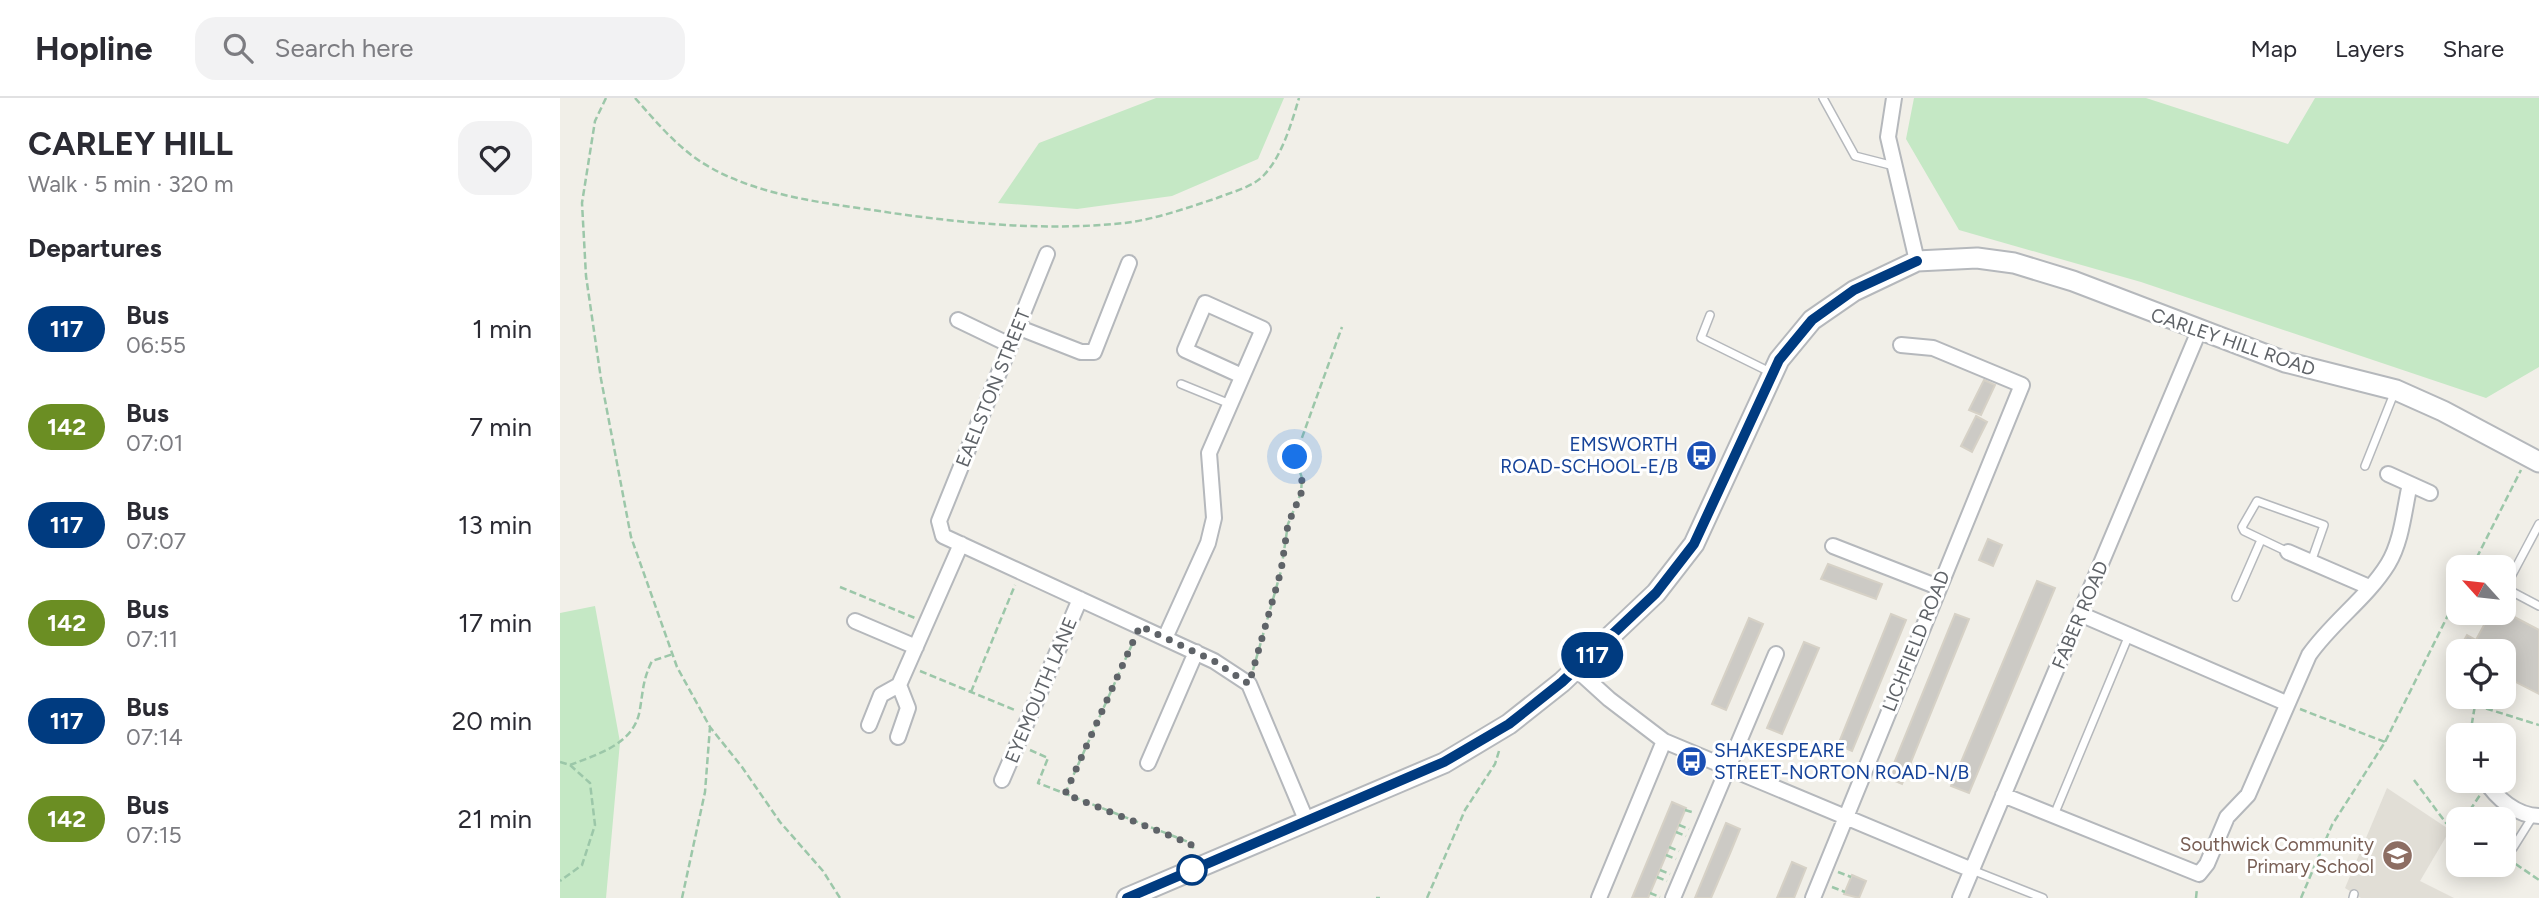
<!DOCTYPE html>
<html lang="en">
<head>
<meta charset="utf-8">
<style>
  :root { --surface:#fff; --page:#f2f2f3; --text:#2b2b33; --muted:#7c7c81; --line:#e1e1e2 }
  body { margin:0; font-family:Figtree,sans-serif; background:var(--page); color:var(--text); height:100vh; display:flex; flex-direction:column; font-size:26px; white-space:nowrap }
  * { box-sizing:border-box; margin:0 }
  p { font-size:23px; color:var(--muted) }
  .icon { flex:none; width:38px; height:38px; fill:none; stroke:currentColor; stroke-width:2; stroke-linecap:round; stroke-linejoin:round }
  .map { position:relative; flex:1; overflow:hidden }
  .sheet { display:flex; flex-direction:column; background:var(--surface); width:560px }
  .sheet>* { flex:none }
  .badge { padding:0 14px; border-radius:23px; font-size:24px; line-height:46px }
  .needle { width:46px; rotate:297deg }
  .buttons { position:absolute; left:1886px; top:457px; display:grid; gap:14px }
  .buttons a { display:grid; place-items:center; width:70px; height:70px; border-radius:14px; background:var(--surface); box-shadow:0 4px 18px #0003; font-size:35px }
  .you { position:absolute; width:35px; height:35px; margin:-18px; border:5px solid #fff; border-radius:50%; background:#1a73e8; box-shadow:0 0 0 10px #1a73e833 }
  .map>.badge { position:absolute; translate:-50% -50%; box-shadow:0 0 0 4px #fff }
  h2 { padding:0 28px; font-size:26px; line-height:63px }
  .round { display:grid; place-items:center; flex:none; width:74px; height:74px; border-radius:21px; background:var(--page) }
  .head { display:flex; align-items:center; justify-content:space-between; height:119px; padding:0 28px }
  h1 { font-size:33px; font-weight:700; line-height:52px }
  ul { padding:0; list-style:none }
  li { display:flex; align-items:center; gap:21px; height:98px; padding:0 28px }
  li div { flex:1 }
  li b { display:block; font-size:26px }
  li em { font-style:normal }
  li .badge { min-width:77px; font-weight:700; text-align:center }
  header { display:flex; align-items:center; gap:42px; box-sizing:border-box; height:98px; padding:0 35px; background:var(--surface); border-bottom:2px solid var(--line) }
  header strong { font-size:33px }
  nav { display:flex; gap:38px; margin-inline-start:auto; font-size:24px }
  .search { width:490px; height:63px; background:var(--page); display:flex; align-items:center; gap:18px; box-sizing:border-box; padding:0 24px; border-radius:21px; color:var(--muted); font-size:26px }
  main { display:flex; flex:1; min-height:0 }
  .map>svg:first-child { display:block }
  .education { fill:#e1ded6 }
  .green { fill:#c5e8c5 }
  .building { fill:#cccac5; stroke:#d6d1c6; stroke-width:2 }
  .lines { fill:none; stroke-linecap:round; stroke-linejoin:round }
  .service-casing { stroke:#b5b8bc; stroke-width:10 }
  .minor-casing { stroke:#b5b8bc; stroke-width:18 }
  .tertiary-casing { stroke:#b5b8bc; stroke-width:23 }
  .path { stroke:#9cc7a9; stroke-width:2.5; stroke-dasharray:7 3.5; stroke-linecap:butt }
  .service { stroke:#fff; stroke-width:7 }
  .minor { stroke:#fff; stroke-width:14 }
  .tertiary { stroke:#fff; stroke-width:19 }
  .line-casing { stroke:#fff; stroke-width:16 }
  .line { stroke:#003b80; stroke-width:10 }
  .walk { stroke:#5f6368; stroke-width:7; stroke-dasharray:0 12.6 }
  .stop-dot { fill:#fff; stroke:#003b80; stroke-width:3.5 }
  .labels { text-anchor:middle; dominant-baseline:central; stroke-width:6; stroke-linejoin:round; paint-order:stroke }
  .street-label { font-size:19px; fill:#5f6368; stroke:#fff }
  .transit-label { font-size:19px; fill:#164399; stroke:#fff; text-anchor:end }
  .education-label { font-size:19px; fill:#785e54; stroke:#fff; text-anchor:end }
</style>
</head>
<body>
<header>
<strong>Hopline</strong>
<div class="search"><svg class="icon" aria-label="search" viewBox="0 0 24 24"><circle cx="10" cy="10" r="6"/><path d="M15 15l6 6"/></svg>Search here</div>
<nav><a>Map</a><a>Layers</a><a>Share</a></nav>
</header>
<main>
<section class="sheet">
<div class="head"><div><h1>CARLEY HILL</h1><p>Walk · 5 min · 320 m</p></div><a class="round"><svg class="icon" aria-label="heart" viewBox="0 0 24 24"><path d="M12 20l-8-8c-3-5 5-10 8-4 3-6 11-1 8 4z"/></svg></a></div>
<h2>Departures</h2>
<ul>
<li><span class="badge" style="background:#003b80;color:#fff">117</span><div><b>Bus</b><p>06:55</p></div><em>1 min</em></li>
<li><span class="badge" style="background:#6b8e23;color:#fff">142</span><div><b>Bus</b><p>07:01</p></div><em>7 min</em></li>
<li><span class="badge" style="background:#003b80;color:#fff">117</span><div><b>Bus</b><p>07:07</p></div><em>13 min</em></li>
<li><span class="badge" style="background:#6b8e23;color:#fff">142</span><div><b>Bus</b><p>07:11</p></div><em>17 min</em></li>
<li><span class="badge" style="background:#003b80;color:#fff">117</span><div><b>Bus</b><p>07:14</p></div><em>20 min</em></li>
<li><span class="badge" style="background:#6b8e23;color:#fff">142</span><div><b>Bus</b><p>07:15</p></div><em>21 min</em></li>
</ul>
</section>
<div class="map">
<svg width="1979" height="800" viewBox="0 0 1979 800">
  <rect width="100%" height="100%" fill="#f1efe8"/>
  <path class="education" d="M1827,690L1890,732L1860,783L1894,800H1801L1785,790Z"/>
  <path class="green" d="M596,0H724L698,61L612,98L517,111L438,105L479,45Z
    M1354,0H1586L1728,46L1755,0H1979V269L1926,300L1581,184L1399,132L1346,41Z
    M35,508L60,644L46,800H0V515Z"/>
  <path class="building" d="M1424,282L1435,287L1421,317L1409,312Z
    M1416,318L1427,324L1412,354L1401,348Z
    M1428,441L1442,447L1433,468L1419,462Z
    M1268,466L1322,486L1316,501L1261,481Z
    M1477,483L1495,490L1409,695L1391,688Z
    M1931,514H1945L1979,532V596L1944,578V553H1898L1907,537L1916,542Z
    M1331,516L1346,522L1292,653L1278,647Z
    M1395,516L1409,521L1342,686L1328,680Z
    M1189,520L1203,526L1166,612L1152,606Z
    M1244,544L1259,550L1222,636L1207,630Z
    M1112,704L1126,710L1088,800H1072Z
    M1166,725L1180,731L1171,753L1151,800H1135Z
    M1232,764L1246,770L1234,800H1217Z
    M1292,777L1306,783L1299,800L1284,796Z"/>
  <g class="lines">
    <defs>
      <path id="service" d="M1263,0L1295,58L1334,68
        M1150,217L1141,240L1212,275
        M621,286L670,306
        M1805,368L1835,293
        M1979,426L1945,490L1979,508
        M1728,454L1684,433L1682,429L1697,403L1764,427L1751,464
        M1676,499L1701,442
        M1494,717L1569,537
        M1953,750L1973,718
        M1412,772L1483,800
        M1793,800L1794,796"/>
      <path id="minor" d="M1334,0L1328,39L1357,163
        M487,156L379,423L383,438L654,563L689,586L747,724
        M398,222L450,247
        M457,229L521,254H534L569,165
        M1828,376L1870,395
        M1273,448L1378,489
        M1728,454L1809,489
        M1520,516L1726,605
        M295,523L356,549
        M605,540L648,445L654,420L649,355L703,231L645,205L625,252L682,278
        M1016,571L1049,601L1104,643L1412,772
        M309,627L321,597L339,587
        M338,639L348,610L339,587L401,446
        M588,665L636,554
        M442,682L520,501
        M1925,682C1936,700 1957,718 1979,718
        M1443,697L1639,776L1647,766L1667,719L1688,697L1749,557C1772,524 1807,500 1828,466C1842,443 1844,412 1850,386
        M1039,800L1104,643
        M1113,800L1216,556
        M1253,800L1462,287L1373,250L1341,247
        M1400,800L1639,233"/>
      <path id="tertiary" d="M567,800L884,665L949,626L1002,584L1096,495L1134,446L1219,262L1252,222L1294,193L1357,163L1417,160L1454,165L1513,183L1725,264L1836,292L1883,313L1979,364"/>
    </defs>
    <use href="#service" class="service-casing"/>
    <use href="#minor" class="minor-casing"/>
    <use href="#tertiary" class="tertiary-casing"/>
    <path class="path" d="M46,0L35,23L22,105L26,178L41,281L71,439L117,569L150,629L182,669L220,724L263,773L280,800
      M75,0C99,27 121,54 153,71C206,100 274,106 332,115C409,126 487,133 565,125C596,121 627,110 657,100C672,94 693,89 704,77C722,58 732,24 739,0
      M1912,469L1961,372
      M280,489L355,520
      M693,572L721,473L728,426L741,395L742,380L735,359L782,229
      M360,573L457,613
      M411,594L455,487
      M1740,611L1825,644
      M1910,637L1915,607L1979,627
      M470,652L488,660L478,685L631,745L634,752
      M0,664L10,667L30,685L35,727L22,767L0,783
      M10,667C38,656 75,646 80,611C83,593 83,581 92,563L113,556
      M1854,682L1886,725L1899,733
      M505,696L574,542
      M1125,712L1135,715
      M1904,721L1920,697
      M1119,727L1129,731
      M1116,734L1126,738
      M1109,749L1119,753
      M1106,757L1116,761
      M1947,760L1979,782
      M1100,772L1110,776
      M1278,774L1291,779
      M1097,779L1107,783
      M1272,789L1285,794
      M1090,795L1100,799
      M122,800L145,694L150,629
      M816,800H820
      M867,800L905,712L935,666L939,653
      M1636,800L1637,790
      M1741,800L1772,727L1825,644L1899,495"/>
    <use href="#service" class="service"/>
    <use href="#minor" class="minor"/>
    <use href="#tertiary" class="tertiary"/>
  </g>
  <g class="lines">
    <defs>
      <path id="line" d="M567,800L884,664L949,626L1002,584L1096,495L1134,446L1219,262L1252,222L1294,192L1357,163"/>
    </defs>
    <use href="#line" class="line-casing"/>
    <use href="#line" class="line"/>
    <path class="walk" d="M632,772L631,746L505,696L580,528L654,563L689,586L721,473L728,426L741,396L742,380L735,359"/>
  </g>
  <defs>
    <symbol id="bus-disc" viewBox="-11 -11 22 22"><circle r="9.5" fill="#1a4fb4" stroke="#fff"/><path d="M-5-6H5V4H4V6H2V4H-2V6H-4V4H-5ZM-3.5-4V0h7V-4ZM-3.5 1.2v1.5H-2V1.2ZM2 1.2v1.5H3.5V1.2Z" fill="#fff"/></symbol>
    <symbol id="school-disc" viewBox="-11 -11 22 22"><circle r="9.5" fill="#8d6e63" stroke="#fff"/><path d="M0-5L7-2L0 1L-7-2ZM-4 1L0 2.5L4 1V4Q0 6-4 4Z" fill="#fff"/></symbol>
  </defs>
  <g fill-rule="evenodd">
    <use href="#bus-disc" x="1124" y="340" width="35" height="35"/>
    <use href="#bus-disc" x="1114" y="646" width="35" height="35"/>
    <use href="#school-disc" x="1820" y="740" width="35" height="35"/>
  </g>
  <circle class="stop-dot" cx="632" cy="772" r="14"/>
  <g class="labels">
    <g class="street-label">
      <text transform="translate(1673 244) rotate(19)">CARLEY HILL ROAD</text>
      <text transform="translate(433 290) rotate(-68)">EAELSTON STREET</text>
      <text transform="translate(1520 517) rotate(-67)">FABER ROAD</text>
      <text transform="translate(1356 543) rotate(-68)">LICHFIELD ROAD</text>
      <text transform="translate(481 592) rotate(-67)">EYEMOUTH LANE</text>
    </g>
    <g class="transit-label">
      <text x="1118" y="346">EMSWORTH<tspan x="1118" dy="22">ROAD-SCHOOL-E/B</tspan></text>
      <text x="1154" y="652" text-anchor="start">SHAKESPEARE<tspan x="1154" dy="22">STREET-NORTON ROAD-N/B</tspan></text>
    </g>
    <g class="education-label">
      <text x="1814" y="746">Southwick Community<tspan x="1814" dy="22">Primary School</tspan></text>
    </g>
  </g>
</svg>
<div class="buttons">
<a><svg class="needle" viewBox="-14 -14 28 28"><path d="M0-13l5 13h-10z" fill="#e53935"/><path d="M0 13l5-13h-10z" fill="#7c7c81"/></svg></a>
<a><svg class="icon" aria-label="locate" viewBox="0 0 24 24"><circle cx="12" cy="12" r="6"/><path d="M12 2v4M12 18v4M2 12h4M18 12h4"/></svg></a>
<a>+</a>
<a>−</a>
</div>
<div class="you" style="left:735px;top:359px"></div>
<b class="badge" style="left:1032px;top:557px;background:#003b80;color:#fff">117</b>
</div>
</main>
</body>
</html>
